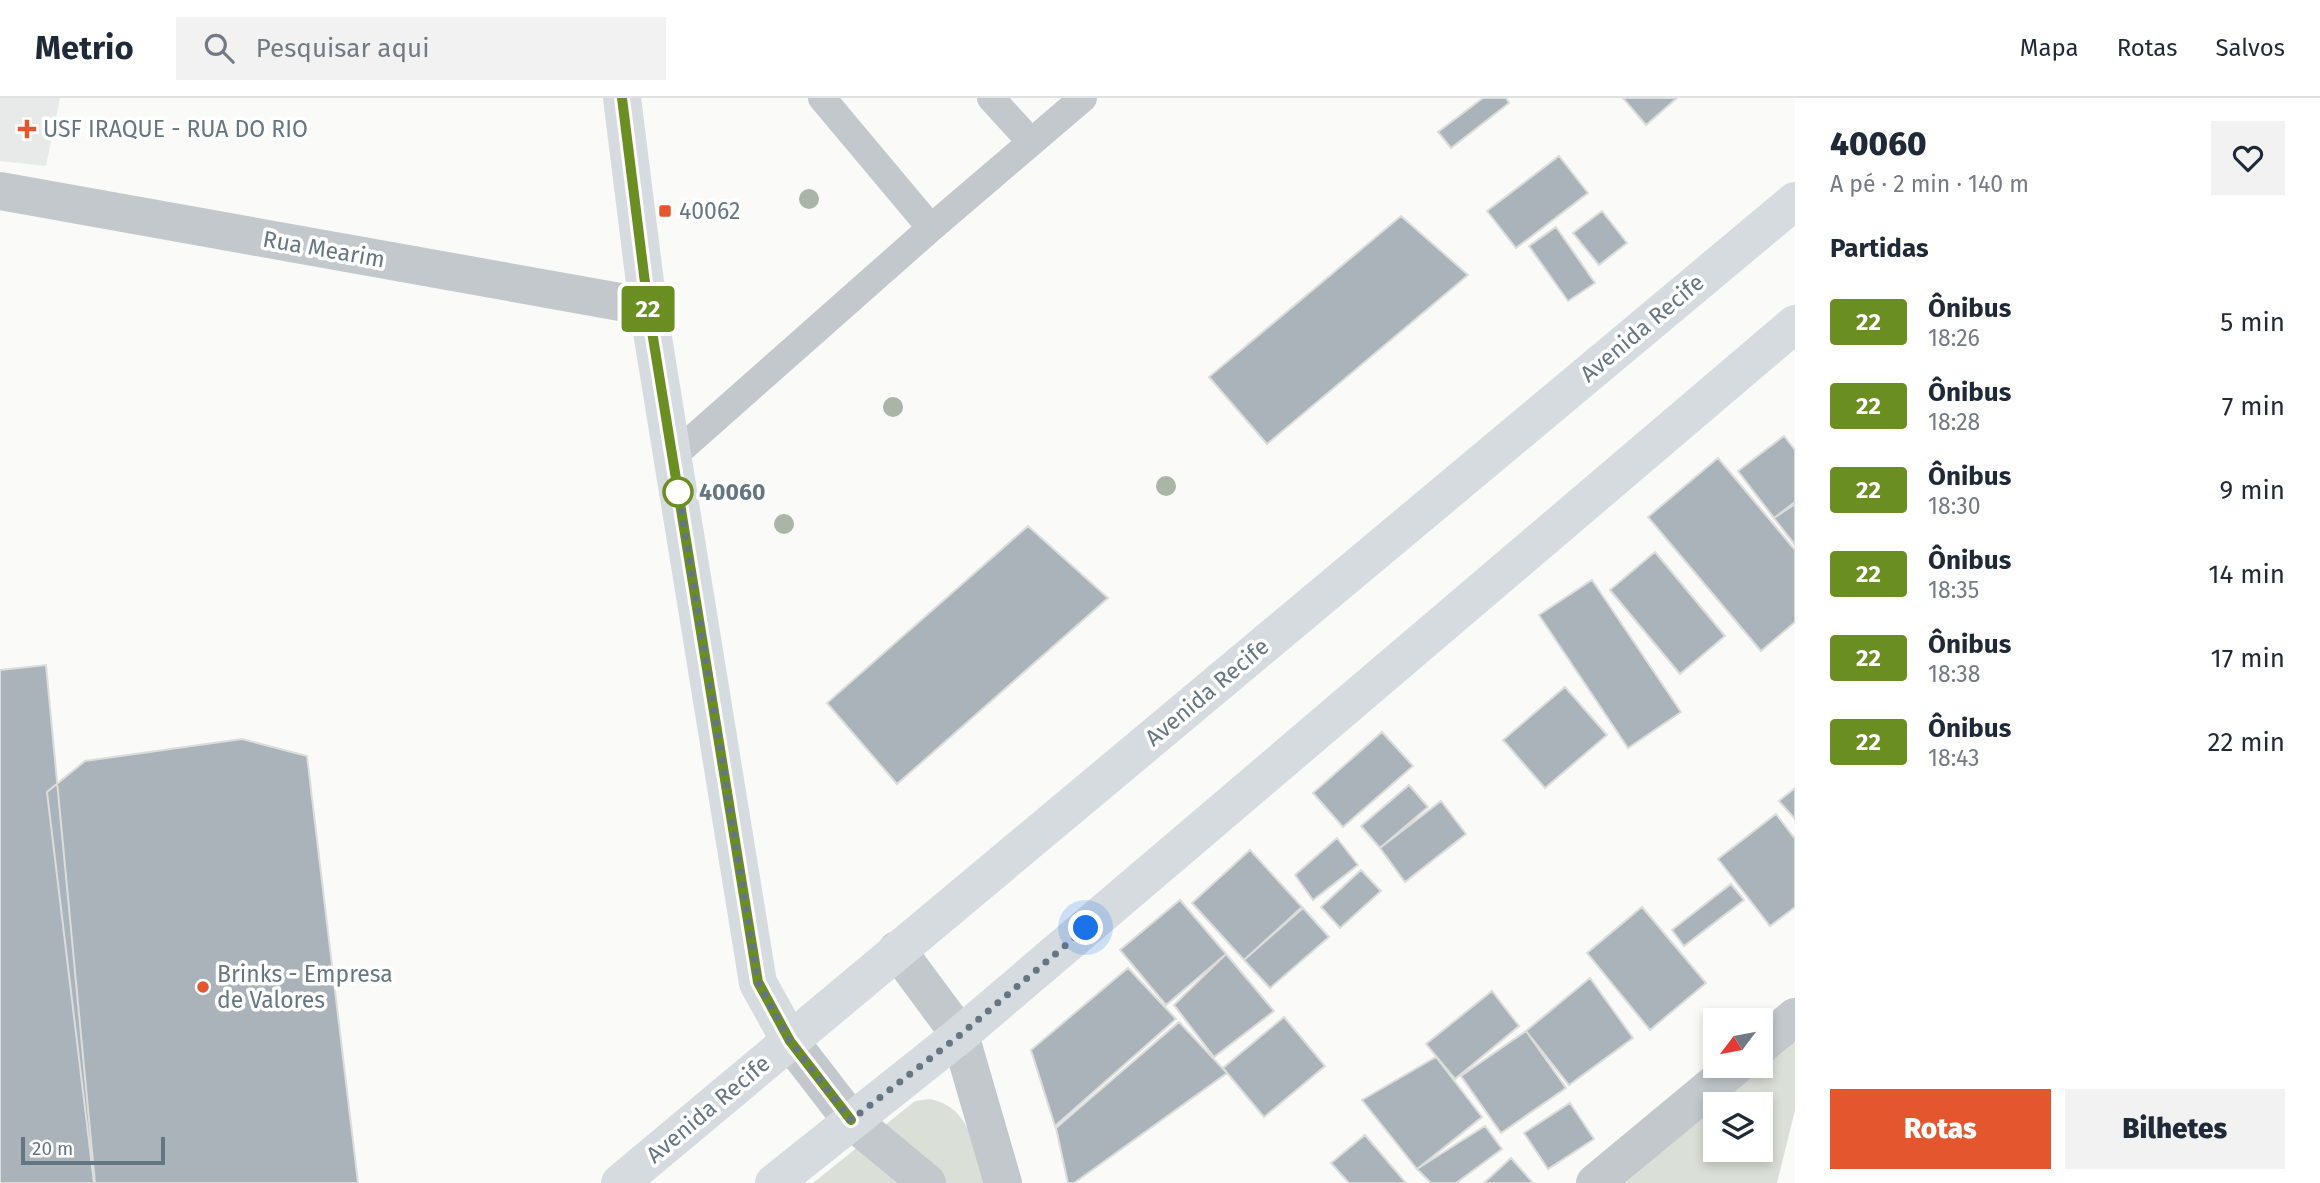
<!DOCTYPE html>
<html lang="pt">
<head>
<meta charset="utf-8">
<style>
  :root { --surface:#fff; --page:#f2f2f3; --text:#1f2937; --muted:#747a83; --line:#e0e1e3; --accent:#e4572e }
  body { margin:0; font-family:"Fira Sans",sans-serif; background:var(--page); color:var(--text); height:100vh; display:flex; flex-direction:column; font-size:26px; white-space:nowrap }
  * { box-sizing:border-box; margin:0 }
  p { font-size:23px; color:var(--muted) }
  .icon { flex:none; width:38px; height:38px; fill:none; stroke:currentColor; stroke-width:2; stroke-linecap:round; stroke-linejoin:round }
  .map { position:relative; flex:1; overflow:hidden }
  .side { display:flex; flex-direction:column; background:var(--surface); width:525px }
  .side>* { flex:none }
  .badge { padding:0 14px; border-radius:5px; font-size:24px; line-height:46px }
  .needle { width:46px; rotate:238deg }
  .buttons { position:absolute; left:1703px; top:910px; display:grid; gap:14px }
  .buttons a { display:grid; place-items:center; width:70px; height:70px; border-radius:0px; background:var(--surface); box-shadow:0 4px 10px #0003; font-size:35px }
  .scale { position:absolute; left:21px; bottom:18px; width:144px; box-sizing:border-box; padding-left:7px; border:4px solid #657683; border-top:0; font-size:19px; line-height:24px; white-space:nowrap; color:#657683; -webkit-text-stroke:5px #fff; paint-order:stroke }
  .you { position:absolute; width:35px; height:35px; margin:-18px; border:5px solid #fff; border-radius:50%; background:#1a73e8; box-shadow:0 0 0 10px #1a73e833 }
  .map>.badge { position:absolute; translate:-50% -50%; box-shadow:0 0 0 4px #fff }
  h2 { padding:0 35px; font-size:26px; line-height:63px }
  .round { display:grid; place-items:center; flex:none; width:74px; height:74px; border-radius:0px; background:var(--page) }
  .summary { display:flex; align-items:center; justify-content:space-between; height:119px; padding:0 35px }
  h1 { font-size:33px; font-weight:800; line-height:52px }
  .action { display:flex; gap:14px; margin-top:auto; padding:14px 35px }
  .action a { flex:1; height:80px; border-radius:0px; background:var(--accent); color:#fff; font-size:28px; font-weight:800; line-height:80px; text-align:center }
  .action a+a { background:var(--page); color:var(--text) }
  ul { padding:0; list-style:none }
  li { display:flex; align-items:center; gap:21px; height:84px; padding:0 35px }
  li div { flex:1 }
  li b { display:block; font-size:26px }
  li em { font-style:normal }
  li .badge { min-width:77px; font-weight:700; text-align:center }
  header { display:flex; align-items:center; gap:42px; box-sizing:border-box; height:98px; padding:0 35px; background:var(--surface); border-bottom:2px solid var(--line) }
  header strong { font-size:33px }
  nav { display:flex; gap:38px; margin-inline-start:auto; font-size:24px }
  .search { width:490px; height:63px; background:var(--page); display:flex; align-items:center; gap:18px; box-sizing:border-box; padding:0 24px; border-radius:0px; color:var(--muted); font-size:26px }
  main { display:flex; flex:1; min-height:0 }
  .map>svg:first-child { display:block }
  .built { fill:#e8e9e9 }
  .green { fill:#dadfd7 }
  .building { fill:#aab3b9; stroke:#dcdcda; stroke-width:2 }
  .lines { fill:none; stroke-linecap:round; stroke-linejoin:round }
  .service { stroke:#c3c8cc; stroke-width:28 }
  .minor { stroke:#c3c8cc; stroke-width:38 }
  .tertiary { stroke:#c3c8cc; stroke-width:38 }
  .secondary { stroke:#d6dbdf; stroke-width:38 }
  .primary { stroke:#d6dbdf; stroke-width:38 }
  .tree { fill:#aab4a7 }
  .line-casing { stroke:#fff; stroke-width:16 }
  .line { stroke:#6b8e23; stroke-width:10 }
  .walk { stroke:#657683; stroke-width:7; stroke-dasharray:0 12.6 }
  .poi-dot { fill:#e4572e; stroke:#fff; stroke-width:2.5 }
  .stop-dot { fill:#fff; stroke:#6b8e23; stroke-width:3.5 }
  .labels { text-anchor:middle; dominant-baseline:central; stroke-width:7; stroke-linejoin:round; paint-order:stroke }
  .poi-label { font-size:23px; fill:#657683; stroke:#fff; text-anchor:start }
  .street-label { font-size:23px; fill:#657683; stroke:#fff }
  .stop-label { font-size:23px; font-weight:bold; fill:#657683; stroke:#fff; text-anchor:start }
</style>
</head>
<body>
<header>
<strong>Metrio</strong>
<div class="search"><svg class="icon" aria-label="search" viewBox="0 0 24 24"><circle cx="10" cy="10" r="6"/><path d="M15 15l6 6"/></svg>Pesquisar aqui</div>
<nav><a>Mapa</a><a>Rotas</a><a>Salvos</a></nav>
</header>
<main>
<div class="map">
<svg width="1795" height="1085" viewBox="0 0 1795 1085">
  <rect width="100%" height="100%" fill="#fafaf8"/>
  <path class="built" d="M0,0H60L46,68L0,63Z"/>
  <path class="green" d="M1795,943V1012L1777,1085H1625L1715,1009V1052H1760V1006H1719Z
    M930,1001C971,1009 974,1050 985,1085H813L915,1003Z"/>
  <path class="building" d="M1483,0H1506L1509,5L1451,50L1438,34Z
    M1623,0H1677L1646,27Z
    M1559,58L1588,95L1516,150L1487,113Z
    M1602,113L1627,145L1599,167L1573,135Z
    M1401,118L1468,177L1267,346L1209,279Z
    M1556,129L1595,185L1568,203L1529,148Z
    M1784,338L1795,352V404L1774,420L1738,373Z
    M1718,360L1795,452V524L1761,553L1648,419Z
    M1795,406V447L1774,420Z
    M1028,428L1108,500L897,686L827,605Z
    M1655,454L1725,538L1680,576L1610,492Z
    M1592,482L1681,614L1628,650L1539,517Z
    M46,567L95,1085H0V572Z
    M1565,589L1607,637L1545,690L1503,642Z
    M1382,634L1413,668L1343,729L1313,695Z
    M242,641L307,658L358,1085H94L47,694L85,663Z
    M1409,687L1428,709L1380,750L1361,728Z
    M1795,690V721L1779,703Z
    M1441,703L1466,736L1405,784L1380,750Z
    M1776,716L1795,741V809L1770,828L1718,761Z
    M1337,740L1358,767L1313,802L1295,777Z
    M1250,752L1302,809L1244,862L1192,805Z
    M1361,772L1381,793L1340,830L1321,809Z
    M1731,786L1744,802L1684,848L1672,832Z
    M1180,802L1226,856L1166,907L1120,852Z
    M1642,809L1706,885L1650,932L1587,855Z
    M1303,810L1329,839L1270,890L1244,862Z
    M1226,856L1274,913L1214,959L1174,907Z
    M1128,870L1176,921L1055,1028L1031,952Z
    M1590,880L1633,940L1569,987L1526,933Z
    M1492,893L1519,928L1455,981L1426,946Z
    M1284,919L1325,968L1264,1019L1223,970Z
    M1179,924L1227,975L1074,1085H1068L1056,1030Z
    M1526,933L1566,990L1501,1035L1461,978Z
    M1436,959L1482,1019L1417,1071L1362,1002Z
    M1570,1005L1594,1041L1548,1071L1524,1035Z
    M1485,1028L1502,1051L1456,1085H1431L1417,1071Z
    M1365,1037L1406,1085H1349L1331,1065Z
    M1511,1060L1533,1085H1484Z"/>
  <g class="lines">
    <path class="service" d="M822,0L931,130
      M991,0L1031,44
      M672,359L931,130L1083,0"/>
    <path class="minor" d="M0,93L648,209"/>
    <path class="tertiary" d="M897,852L960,937L1003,1085
      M790,943L851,1022L927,1085
      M1760,948L1795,919
      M1595,1085L1736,968"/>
    <path class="secondary" d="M622,0L648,209L758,885L790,943"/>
    <path class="primary" d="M620,1085L1795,103
      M774,1085L960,937L1795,226"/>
  </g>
  <g class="tree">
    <circle cx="809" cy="101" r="10"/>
    <circle cx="893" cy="309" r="10"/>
    <circle cx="1166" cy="388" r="10"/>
    <circle cx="784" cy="426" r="10"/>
  </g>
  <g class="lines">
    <defs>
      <path id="line" d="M622,0L648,209L758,884L790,943L851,1022"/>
    </defs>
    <use href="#line" class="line-casing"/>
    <use href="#line" class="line"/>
    <path class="walk" d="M678,394L677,385L758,884L790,943L851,1022L960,937L1086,830"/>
  </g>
  <g class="poi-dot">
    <path d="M23.5 20.5h7v7h7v7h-7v7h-7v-7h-7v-7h7z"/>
    <rect x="658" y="106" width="14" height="14" rx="3.5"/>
    <circle cx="203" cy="889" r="7"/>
  </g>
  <circle class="stop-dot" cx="678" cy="394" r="14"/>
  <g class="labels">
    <g class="poi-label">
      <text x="43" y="31">USF IRAQUE - RUA DO RIO</text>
      <text x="679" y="113">40062</text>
      <text x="217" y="876">Brinks - Empresa<tspan x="217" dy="26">de Valores</tspan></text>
    </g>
    <g class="street-label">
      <text transform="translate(324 151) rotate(10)">Rua Mearim</text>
      <text transform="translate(1642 230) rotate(-40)">Avenida Recife</text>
      <text transform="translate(1207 594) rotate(-40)">Avenida Recife</text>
      <text transform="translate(708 1011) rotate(-40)">Avenida Recife</text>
    </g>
    <g class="stop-label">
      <text x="699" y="394">40060</text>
    </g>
  </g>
</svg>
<div class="buttons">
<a><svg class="needle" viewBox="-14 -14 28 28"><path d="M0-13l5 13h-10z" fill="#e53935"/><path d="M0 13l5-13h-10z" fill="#747a83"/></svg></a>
<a><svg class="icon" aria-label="layers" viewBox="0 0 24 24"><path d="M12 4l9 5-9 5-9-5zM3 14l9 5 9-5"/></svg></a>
</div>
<div class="scale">20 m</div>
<div class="you" style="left:1086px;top:830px"></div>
<b class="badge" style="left:648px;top:211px;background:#6b8e23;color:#fff">22</b>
</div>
<section class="side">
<div class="summary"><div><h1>40060</h1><p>A pé · 2 min · 140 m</p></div><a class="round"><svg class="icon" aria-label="heart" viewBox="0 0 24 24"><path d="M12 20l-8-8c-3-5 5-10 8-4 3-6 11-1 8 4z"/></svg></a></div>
<h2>Partidas</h2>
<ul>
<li><span class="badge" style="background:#6b8e23;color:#fff">22</span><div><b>Ônibus</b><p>18:26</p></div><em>5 min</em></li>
<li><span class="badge" style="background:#6b8e23;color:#fff">22</span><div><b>Ônibus</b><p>18:28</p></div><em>7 min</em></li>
<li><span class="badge" style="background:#6b8e23;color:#fff">22</span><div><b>Ônibus</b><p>18:30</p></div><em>9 min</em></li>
<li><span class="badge" style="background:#6b8e23;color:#fff">22</span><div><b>Ônibus</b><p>18:35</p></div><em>14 min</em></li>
<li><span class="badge" style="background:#6b8e23;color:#fff">22</span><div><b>Ônibus</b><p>18:38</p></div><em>17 min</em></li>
<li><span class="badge" style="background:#6b8e23;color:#fff">22</span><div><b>Ônibus</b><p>18:43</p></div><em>22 min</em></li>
</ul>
<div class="action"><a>Rotas</a><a>Bilhetes</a></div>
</section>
</main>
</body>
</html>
